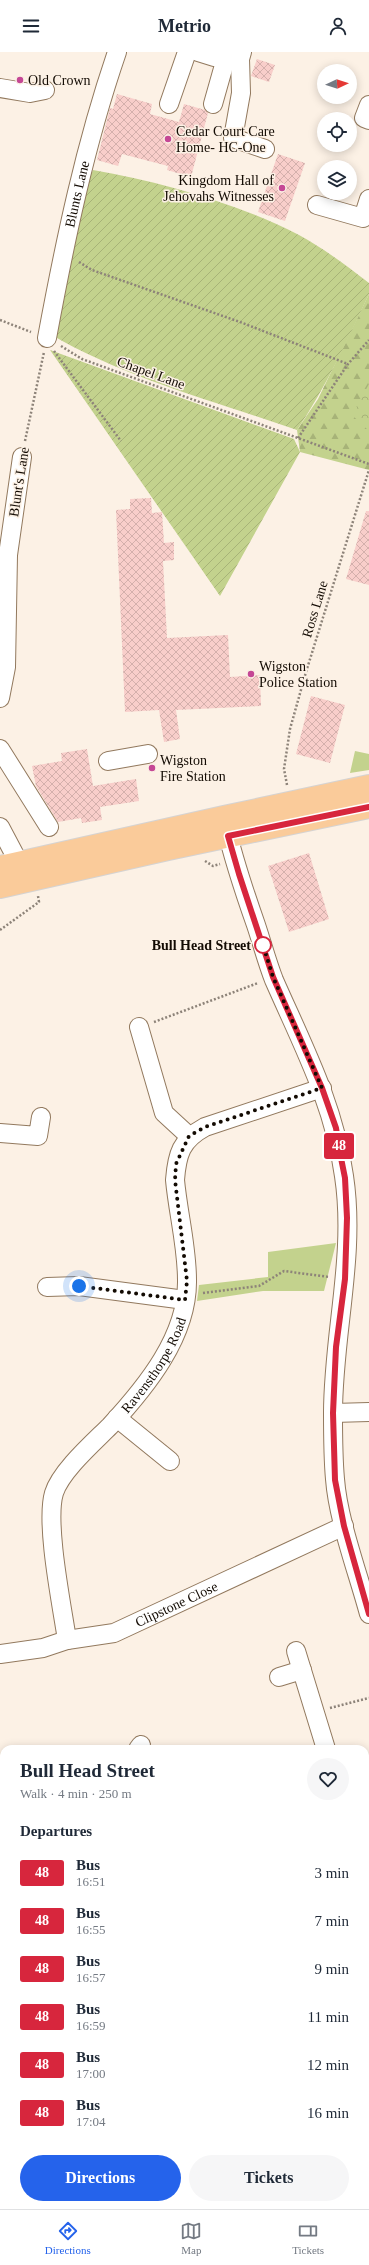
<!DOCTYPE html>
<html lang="en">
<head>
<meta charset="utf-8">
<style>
  :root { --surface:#fff; --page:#f6f6f7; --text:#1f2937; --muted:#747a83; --line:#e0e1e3; --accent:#2563eb }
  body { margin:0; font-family:"Times New Roman",serif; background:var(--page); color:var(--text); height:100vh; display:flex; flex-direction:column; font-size:15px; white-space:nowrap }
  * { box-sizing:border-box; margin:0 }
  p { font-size:13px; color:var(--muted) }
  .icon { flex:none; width:22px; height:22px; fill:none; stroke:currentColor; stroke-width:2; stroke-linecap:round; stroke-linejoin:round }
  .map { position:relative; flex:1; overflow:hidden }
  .side { position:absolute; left:0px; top:1693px; width:369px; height:464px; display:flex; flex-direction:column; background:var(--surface); border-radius:12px 12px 0 0; box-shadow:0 2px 10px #0003 }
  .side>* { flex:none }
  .badge { padding:0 8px; border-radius:3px; font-size:14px; line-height:26px }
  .needle { width:26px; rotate:86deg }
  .buttons { position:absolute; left:317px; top:12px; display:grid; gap:8px }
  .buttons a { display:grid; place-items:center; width:40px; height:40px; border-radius:50%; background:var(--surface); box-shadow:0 2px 10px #0003; font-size:20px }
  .you { position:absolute; width:20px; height:20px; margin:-10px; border:3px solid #fff; border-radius:50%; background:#1a73e8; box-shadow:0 0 0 6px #1a73e833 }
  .map>.badge { position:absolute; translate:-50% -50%; box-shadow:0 0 0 2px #fff }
  h2 { padding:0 20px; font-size:15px; line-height:36px }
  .round { display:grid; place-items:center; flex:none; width:42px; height:42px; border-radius:21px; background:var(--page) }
  .summary { display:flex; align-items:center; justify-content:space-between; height:68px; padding:0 20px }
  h1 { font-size:19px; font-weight:600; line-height:30px }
  .cta { display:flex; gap:8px; margin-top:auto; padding:8px 20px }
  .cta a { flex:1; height:46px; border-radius:24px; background:var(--accent); color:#fff; font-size:16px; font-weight:600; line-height:46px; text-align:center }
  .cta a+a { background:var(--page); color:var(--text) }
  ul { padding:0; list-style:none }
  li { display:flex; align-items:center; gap:12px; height:48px; padding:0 20px }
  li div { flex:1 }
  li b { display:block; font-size:15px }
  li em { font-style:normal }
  li .badge { min-width:44px; font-weight:700; text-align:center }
  header { display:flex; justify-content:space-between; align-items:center; height:52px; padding:0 20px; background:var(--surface); font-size:18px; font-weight:600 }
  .tabs { display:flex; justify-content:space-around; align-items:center; height:56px; border-top:1px solid var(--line); background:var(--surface); font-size:11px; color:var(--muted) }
  .tabs a { display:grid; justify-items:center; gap:2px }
  .tabs .on { color:var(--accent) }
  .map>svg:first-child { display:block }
  .grass { fill:#c3d28d }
  .forest { fill:url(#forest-firs) }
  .park { fill:url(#park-crowns) }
  .garden { fill:url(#garden-furrows) }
  .building { fill:url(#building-cross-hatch) }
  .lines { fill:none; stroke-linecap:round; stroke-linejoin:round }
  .minor-casing { stroke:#92795e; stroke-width:20 }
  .major-casing { stroke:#d5d3d2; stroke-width:24 }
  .path { stroke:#8d8379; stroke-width:2.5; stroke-dasharray:2 2; stroke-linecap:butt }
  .minor { stroke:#fff; stroke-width:18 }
  .major { stroke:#facb9a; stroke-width:22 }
  .line-casing { stroke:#fff; stroke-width:9 }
  .line { stroke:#d7263d; stroke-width:6 }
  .walk { stroke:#130b03; stroke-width:4; stroke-dasharray:0 7.2 }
  .poi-dot { fill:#c54795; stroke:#fcf1e5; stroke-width:1.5 }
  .stop-dot { fill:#fff; stroke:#d7263d; stroke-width:2 }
  .labels { text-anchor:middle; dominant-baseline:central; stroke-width:3; stroke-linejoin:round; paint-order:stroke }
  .poi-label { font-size:14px; fill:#130b03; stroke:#fcf1e5; text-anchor:start }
  .street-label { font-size:14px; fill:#130b03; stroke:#fcf1e5 }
  .stop-label { font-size:14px; font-weight:bold; fill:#130b03; stroke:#fcf1e5; text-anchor:end }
</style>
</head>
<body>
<header><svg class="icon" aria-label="menu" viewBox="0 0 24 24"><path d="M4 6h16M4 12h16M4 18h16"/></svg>Metrio<svg class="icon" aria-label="person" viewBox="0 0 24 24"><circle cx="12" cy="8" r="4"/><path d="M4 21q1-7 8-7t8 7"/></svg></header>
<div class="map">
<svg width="369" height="2157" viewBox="0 0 369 2157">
  <defs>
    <pattern id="forest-firs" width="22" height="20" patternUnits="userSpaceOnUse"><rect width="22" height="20" fill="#c3d28d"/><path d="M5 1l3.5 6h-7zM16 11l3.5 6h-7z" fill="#a7b378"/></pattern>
    <pattern id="park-crowns" width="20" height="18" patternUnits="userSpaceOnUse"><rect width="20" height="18" fill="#c3d28d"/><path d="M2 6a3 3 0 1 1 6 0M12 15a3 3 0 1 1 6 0" fill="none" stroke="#a7b378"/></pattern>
    <pattern id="garden-furrows" width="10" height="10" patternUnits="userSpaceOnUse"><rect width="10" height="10" fill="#c3d28d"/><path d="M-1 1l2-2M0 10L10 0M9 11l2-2" fill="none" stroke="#a7b378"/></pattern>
    <pattern id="building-cross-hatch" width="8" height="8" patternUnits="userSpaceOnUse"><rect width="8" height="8" fill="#f8ceca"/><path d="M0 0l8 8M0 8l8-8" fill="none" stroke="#d4b0ac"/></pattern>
  </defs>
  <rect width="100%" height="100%" fill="#fcf1e5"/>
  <path class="grass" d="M355,699L369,702V718L350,721Z
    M336,1191L324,1239H263L197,1249L199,1233L268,1225V1200Z
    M369,1894V1931L367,1932L365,1930V1895Z
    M0,1918H4V2022L0,2023Z
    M34,2153H81L84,2157H33Z"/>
  <path class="forest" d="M369,242V418L300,400L297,378L318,347Z"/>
  <path class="park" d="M369,332V379L352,363Z"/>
  <path class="garden" d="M93,118C161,130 237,151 299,183C323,196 347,214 369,231V242C347,289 326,335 297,378C214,349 125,326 50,282L83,140Z
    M50,298L294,387L300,400L220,544Z"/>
  <path class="building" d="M257,7L275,13L269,30L251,24Z
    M117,42L152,52L150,62L179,70L184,52L205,58L208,61L191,125L167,118L168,114L122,102L118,114L97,108L110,56L113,57Z
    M278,102L305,111L285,169L258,160Z
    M151,446L152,461L162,460L164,491L174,490V508L163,509L167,586L228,583L230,625L260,623L261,654L176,658L180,687L164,690L159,658L125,660L116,458L130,457V447Z
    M366,459H369V533L346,527Z
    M311,644L345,653L330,711L296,702Z
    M87,697L93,734L136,727L139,749L100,755L102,768L82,771L81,766L58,770L36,734L32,714L62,709L61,701Z
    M309,801L329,867L289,880L268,814Z"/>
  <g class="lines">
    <defs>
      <g id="minor">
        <path d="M198,0L214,5L237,7"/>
        <path d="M242,0L240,7L241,41L233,86L265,97"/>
        <path d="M0,36L30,41L45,38"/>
        <path d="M169,52L187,0"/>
        <path d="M213,52L226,6"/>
        <path d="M369,53L364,66L369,68"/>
        <path d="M317,153L363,166L369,147"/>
        <path id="s1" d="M47,286C65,189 85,93 117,0"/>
        <path d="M0,646L6,615L8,503L22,405"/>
        <path d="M0,697L49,775"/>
        <path d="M108,709L148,702"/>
        <path d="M225,771C233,806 244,839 256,873C262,891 267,910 274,928C303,994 334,1052 344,1124C356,1203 333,1282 333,1361C333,1383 333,1405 335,1427C338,1468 358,1521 369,1562"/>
        <path d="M0,775L19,811L21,824"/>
        <path d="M139,975L164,1061L189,1084"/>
        <path d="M0,1081L38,1084L41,1065"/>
        <path d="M47,1235L79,1234L185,1248"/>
        <path d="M333,1361L369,1360"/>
        <path d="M117,1366L170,1409"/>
        <path id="s2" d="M67,1588C62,1554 45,1471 54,1441C61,1419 93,1391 110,1374C146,1335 188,1284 187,1228C187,1194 178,1161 175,1128C177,1102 181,1088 205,1075L322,1036"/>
        <path d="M296,1599L326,1697"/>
        <path id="s3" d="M0,1602L43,1596L67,1588L114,1581L344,1474"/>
        <path d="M279,1625L302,1618"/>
        <path d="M138,1697L141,1693"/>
        <path d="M0,1793L4,1814"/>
        <path d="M0,1911L4,1910"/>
        <path d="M365,1945L369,1948"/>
        <path d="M365,1985L369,1980"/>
        <path d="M0,2030H4"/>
        <path d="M365,2050L369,2054"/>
        <path d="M96,2153L99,2157"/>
        <path d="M239,2153L242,2157"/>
        <path d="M153,2157L158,2153"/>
      </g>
      <path id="major" d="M0,815L224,765L369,734
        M0,835L168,797L369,755"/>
    </defs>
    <use href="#minor" class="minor-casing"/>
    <use href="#major" class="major-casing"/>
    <path class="path" d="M79,210L92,218L240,270L348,312
      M0,268L31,280
      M61,294L82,307L369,412
      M54,299L121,389
      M298,386L348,312L369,288
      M25,389L44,300
      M287,733L284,717L290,677L306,620L369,418
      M205,809L213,814L220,812
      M0,878L39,850L38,844
      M154,970L258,931
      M203,1241L259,1234L284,1219L329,1225
      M330,1656L369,1646
      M0,1960H4"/>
    <use href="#minor" class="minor"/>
    <use href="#major" class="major"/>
  </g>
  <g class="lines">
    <defs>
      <path id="line" d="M369,755L228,784L239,822L273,925L322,1036L336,1076L340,1101L345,1126L347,1166L345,1227L336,1295L333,1361L335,1428L344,1474L369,1562"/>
    </defs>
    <use href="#line" class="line-casing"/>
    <use href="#line" class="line"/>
    <path class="walk" d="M79,1234L185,1248L187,1229L175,1128L176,1112L189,1084L205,1075L322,1036L273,925L263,893"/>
  </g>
  <g class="poi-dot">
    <circle cx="20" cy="28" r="4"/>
    <circle cx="168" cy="87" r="4"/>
    <circle cx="282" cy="136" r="4"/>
    <circle cx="251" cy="622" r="4"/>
    <circle cx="152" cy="716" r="4"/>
  </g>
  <circle class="stop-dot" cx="263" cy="893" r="8"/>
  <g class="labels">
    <g class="poi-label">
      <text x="28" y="28">Old Crown</text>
      <text x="176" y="79">Cedar Court Care<tspan x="176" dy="16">Home- HC-One</tspan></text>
      <text x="274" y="128" text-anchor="end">Kingdom Hall of<tspan x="274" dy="16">Jehovahs Witnesses</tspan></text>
      <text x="259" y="614">Wigston<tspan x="259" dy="16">Police Station</tspan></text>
      <text x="160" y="708">Wigston<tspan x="160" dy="16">Fire Station</tspan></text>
    </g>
    <g class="street-label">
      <text stroke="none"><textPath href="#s1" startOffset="147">Blunts Lane</textPath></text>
      <text transform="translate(151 321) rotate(20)">Chapel Lane</text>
      <text transform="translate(19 430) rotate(-81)">Blunt's Lane</text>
      <text transform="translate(315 557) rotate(-73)">Ross Lane</text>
      <text stroke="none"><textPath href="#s2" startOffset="312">Ravensthorpe Road</textPath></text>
      <text stroke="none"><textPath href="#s3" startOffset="185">Clipstone Close</textPath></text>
    </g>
    <g class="stop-label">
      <text x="251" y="893">Bull Head Street</text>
    </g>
  </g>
</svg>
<div class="buttons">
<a><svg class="needle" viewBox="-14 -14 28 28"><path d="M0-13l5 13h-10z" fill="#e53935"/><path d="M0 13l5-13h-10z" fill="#747a83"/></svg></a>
<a><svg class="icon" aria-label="locate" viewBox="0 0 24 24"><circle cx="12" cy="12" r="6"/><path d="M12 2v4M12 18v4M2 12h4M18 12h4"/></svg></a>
<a><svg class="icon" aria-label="layers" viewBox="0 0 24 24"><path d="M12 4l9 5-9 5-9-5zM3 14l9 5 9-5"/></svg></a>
</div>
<div class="you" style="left:79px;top:1234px"></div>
<b class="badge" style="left:339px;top:1094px;background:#d7263d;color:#fff">48</b>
<section class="side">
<div class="summary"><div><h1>Bull Head Street</h1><p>Walk · 4 min · 250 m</p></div><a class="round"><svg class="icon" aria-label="heart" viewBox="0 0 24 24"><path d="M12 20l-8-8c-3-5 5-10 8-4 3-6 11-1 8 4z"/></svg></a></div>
<h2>Departures</h2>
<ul>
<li><span class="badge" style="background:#d7263d;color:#fff">48</span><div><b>Bus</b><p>16:51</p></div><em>3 min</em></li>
<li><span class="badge" style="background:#d7263d;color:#fff">48</span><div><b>Bus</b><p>16:55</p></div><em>7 min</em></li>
<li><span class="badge" style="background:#d7263d;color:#fff">48</span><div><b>Bus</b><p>16:57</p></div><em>9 min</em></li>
<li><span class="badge" style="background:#d7263d;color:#fff">48</span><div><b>Bus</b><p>16:59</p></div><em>11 min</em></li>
<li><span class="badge" style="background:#d7263d;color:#fff">48</span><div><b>Bus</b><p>17:00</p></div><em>12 min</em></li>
<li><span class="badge" style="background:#d7263d;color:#fff">48</span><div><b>Bus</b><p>17:04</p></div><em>16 min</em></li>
</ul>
<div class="cta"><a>Directions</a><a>Tickets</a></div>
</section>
</div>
<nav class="tabs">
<a class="on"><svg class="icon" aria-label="directions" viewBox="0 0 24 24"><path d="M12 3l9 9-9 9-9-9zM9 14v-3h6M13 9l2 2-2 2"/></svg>Directions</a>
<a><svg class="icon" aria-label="map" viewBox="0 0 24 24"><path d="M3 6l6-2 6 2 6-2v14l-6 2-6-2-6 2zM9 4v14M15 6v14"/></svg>Map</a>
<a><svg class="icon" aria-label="tickets" viewBox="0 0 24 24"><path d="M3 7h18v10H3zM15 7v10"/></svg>Tickets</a>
</nav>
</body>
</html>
